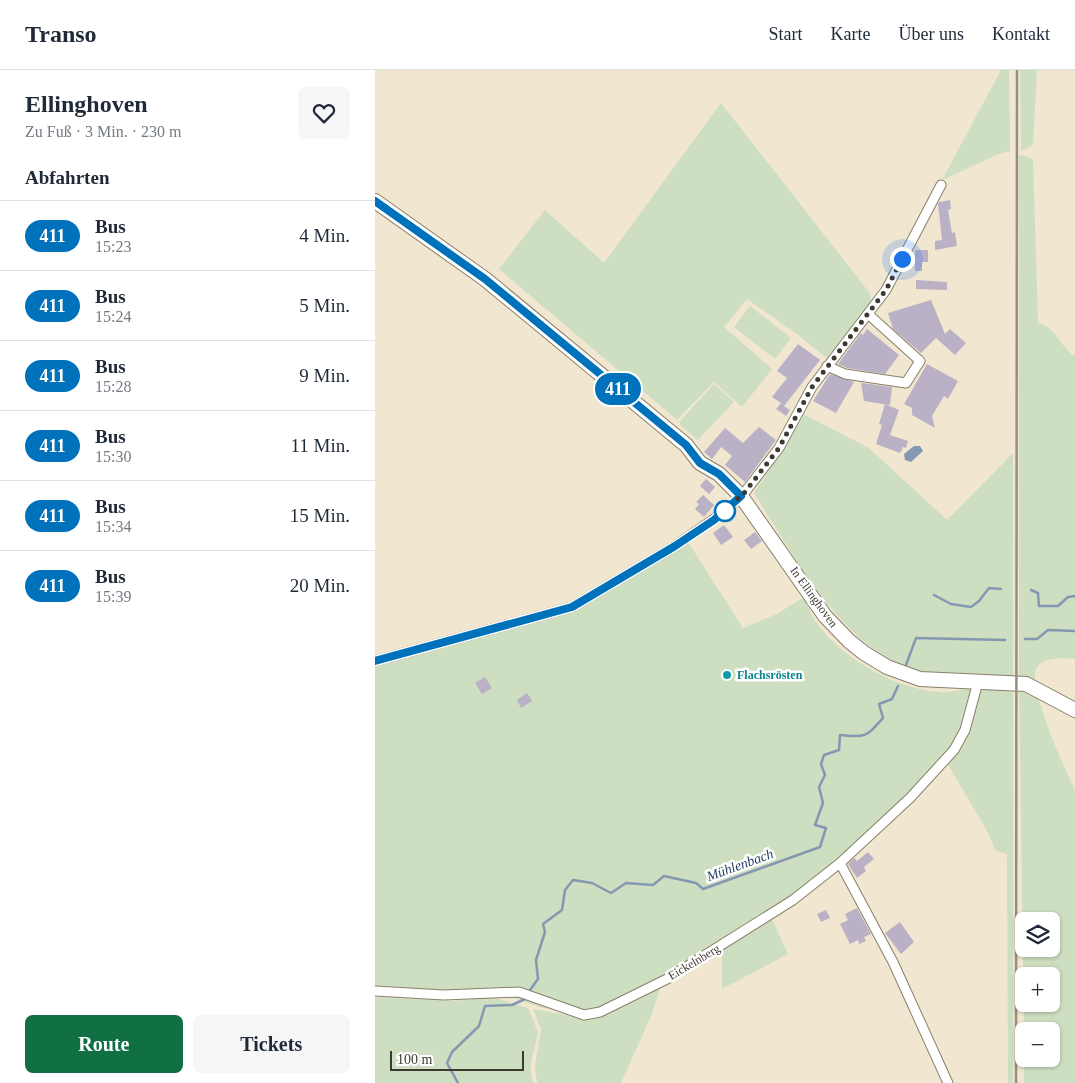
<!DOCTYPE html>
<html lang="de">
<head>
<meta charset="utf-8">
<style>
  :root { --surface:#fff; --page:#f6f6f7; --text:#1f2937; --muted:#747a83; --line:#e0e1e3; --accent:#116f44 }
  body { margin:0; font-family:"Times New Roman",serif; background:var(--page); color:var(--text); height:100vh; display:flex; flex-direction:column; font-size:19px; white-space:nowrap }
  * { box-sizing:border-box; margin:0 }
  p { font-size:16px; color:var(--muted) }
  .icon { flex:none; width:28px; height:28px; fill:none; stroke:currentColor; stroke-width:2; stroke-linecap:round; stroke-linejoin:round }
  .map { position:relative; flex:1; overflow:hidden }
  .drawer { display:flex; flex-direction:column; background:var(--surface); width:375px }
  .drawer>* { flex:none }
  .badge { padding:0 10px; border-radius:16px; font-size:18px; line-height:32px }
  .buttons { position:absolute; left:640px; top:842px; display:grid; gap:10px }
  .buttons a { display:grid; place-items:center; width:45px; height:45px; border-radius:8px; background:var(--surface); box-shadow:0 1px 4px #0004; font-size:25px }
  .scale { position:absolute; left:15px; bottom:12px; width:134px; box-sizing:border-box; padding-left:5px; border:2px solid #3d3931; border-top:0; font-size:14px; line-height:18px; white-space:nowrap; color:#3d3931; -webkit-text-stroke:4px #fff; paint-order:stroke }
  .you { position:absolute; width:25px; height:25px; margin:-12px; border:4px solid #fff; border-radius:50%; background:#1a73e8; box-shadow:0 0 0 8px #1a73e833 }
  .map>.badge { position:absolute; translate:-50% -50%; box-shadow:0 0 0 2px #fff }
  h2 { padding:0 25px; font-size:19px; line-height:45px }
  .round { display:grid; place-items:center; flex:none; width:52px; height:52px; border-radius:8px; background:var(--page) }
  .head { display:flex; align-items:center; justify-content:space-between; height:85px; padding:0 25px }
  h1 { font-size:24px; font-weight:800; line-height:38px }
  .action { display:flex; gap:10px; margin-top:auto; padding:10px 25px }
  .action a { flex:1; height:58px; border-radius:8px; background:var(--accent); color:#fff; font-size:20px; font-weight:800; line-height:58px; text-align:center }
  .action a+a { background:var(--page); color:var(--text) }
  ul { padding:0; list-style:none }
  li { display:flex; align-items:center; gap:15px; height:70px; padding:0 25px; border-top:1px solid var(--line) }
  li div { flex:1 }
  li b { display:block; font-size:19px }
  li em { font-style:normal }
  li .badge { min-width:55px; font-weight:700; text-align:center }
  header { display:flex; align-items:center; gap:30px; box-sizing:border-box; height:70px; padding:0 25px; background:var(--surface); border-bottom:1px solid var(--line) }
  header strong { font-size:24px }
  nav { display:flex; gap:28px; margin-inline-start:auto; font-size:18px }
  main { display:flex; flex:1; min-height:0 }
  .map>svg:first-child { display:block }
  .green { fill:#cedec0; fill-rule:evenodd }
  .water { fill:#8598b2 }
  .lines { fill:none; stroke-linecap:round; stroke-linejoin:round }
  .stream { stroke:#8598b2; stroke-width:2.5 }
  .building { fill:#bab1c6 }
  .street-casing { stroke:#887f6a; stroke-width:11 }
  .secondary-casing { stroke:#887f6a; stroke-width:16 }
  .street { stroke:#fff; stroke-width:9 }
  .secondary { stroke:#fff; stroke-width:14 }
  .rail { stroke:#968f80; stroke-width:2.5 }
  .line-casing { stroke:#fff; stroke-width:11 }
  .line { stroke:#0072bc; stroke-width:8 }
  .walk { stroke:#3d3931; stroke-width:5; stroke-dasharray:0 9 }
  .stop-dot { fill:#fff; stroke:#0072bc; stroke-width:2.5 }
  .culture-dot { fill:#0f9aa8; stroke:#fff; stroke-width:2 }
  .labels { text-anchor:middle; dominant-baseline:central; stroke-width:5; stroke-linejoin:round; paint-order:stroke }
  .street-label { font-size:12px; fill:#3d3931; stroke:#fff }
  .culture-label { font-size:12px; font-weight:bold; fill:#0d838f; stroke:#fff; text-anchor:start }
  .water-label { font-size:14px; font-style:italic; fill:#233f66; stroke:#fff }
</style>
</head>
<body>
<header>
<strong>Transo</strong>
<nav><a>Start</a><a>Karte</a><a>Über uns</a><a>Kontakt</a></nav>
</header>
<main>
<section class="drawer">
<div class="head"><div><h1>Ellinghoven</h1><p>Zu Fuß · 3 Min. · 230 m</p></div><a class="round"><svg class="icon" aria-label="heart" viewBox="0 0 24 24"><path d="M12 20l-8-8c-3-5 5-10 8-4 3-6 11-1 8 4z"/></svg></a></div>
<h2>Abfahrten</h2>
<ul>
<li><span class="badge" style="background:#0072bc;color:#fff">411</span><div><b>Bus</b><p>15:23</p></div><em>4 Min.</em></li>
<li><span class="badge" style="background:#0072bc;color:#fff">411</span><div><b>Bus</b><p>15:24</p></div><em>5 Min.</em></li>
<li><span class="badge" style="background:#0072bc;color:#fff">411</span><div><b>Bus</b><p>15:28</p></div><em>9 Min.</em></li>
<li><span class="badge" style="background:#0072bc;color:#fff">411</span><div><b>Bus</b><p>15:30</p></div><em>11 Min.</em></li>
<li><span class="badge" style="background:#0072bc;color:#fff">411</span><div><b>Bus</b><p>15:34</p></div><em>15 Min.</em></li>
<li><span class="badge" style="background:#0072bc;color:#fff">411</span><div><b>Bus</b><p>15:39</p></div><em>20 Min.</em></li>
</ul>
<div class="action"><a>Route</a><a>Tickets</a></div>
</section>
<div class="map">
<svg width="700" height="1013" viewBox="0 0 700 1013">
  <rect width="100%" height="100%" fill="#f1e7d1"/>
  <path class="green" d="M626,0H634L635,81L624,84L567,110Z
    M645,0H662L658,75L646,81Z
    M346,33L494,222L497,233L453,289L422,264L372,229L349,257L397,299L367,337L339,312L302,350L124,199L170,140L229,193Z
    M647,85L658,89L663,253C681,257 685,277 700,286V589C688,588 668,586 661,599C652,615 691,702 700,720V1013H649V989H676V961H649L644,610V86ZM649,851H676V879H649ZM649,906H676V934H649Z
    M375,236L416,268L400,289L359,257Z
    M339,314L359,332L323,370L305,355V351Z
    M428,344L494,378L572,450L638,383V1013H633L632,784L621,781L611,759L572,693L478,779L419,824L380,851L232,940L191,941L164,937L123,922H0V596L192,543L208,536L313,472L368,558L402,544L429,527C433,536 437,547 443,555C470,590 521,619 565,622C577,623 592,618 604,617C573,608 537,602 509,586C455,554 412,475 379,423L414,370Z
    M396,847L413,884L347,919V877Z
    M285,918L277,944L246,1013H162L160,996L166,959L158,939L208,948L233,944L257,930Z
    M0,927L78,931L117,927L153,938L163,962L155,997L158,1013H0Z"/>
  <path class="water" d="M539,376H545L548,381L536,392L530,390L529,384Z"/>
  <g class="lines">
    <path class="stream" d="M656,520L663,523L664,536H683L693,527L700,526
      M559,525L576,534L596,537L604,531L614,518L626,519
      M650,569H662L673,560L700,561
      M531,595L541,568L630,570
      M155,920L163,909L161,890L170,862L168,854L187,840L190,820L198,810L217,813L236,823L251,813L278,815L289,806L321,813L328,819L445,777L451,758L440,755L448,733L444,717L450,705L446,694L449,685L464,680L465,665C491,668 491,667 508,648L504,634L517,629L523,616
      M83,1013L72,993L77,982L104,956L110,936L137,935L150,929"/>
  </g>
  <path class="building" d="M575,130L576,139L573,140L577,163L580,162L582,176L560,180V171L567,170L563,134L564,132Z
    M540,180H553V192H547V201H540Z
    M541,210L572,212V220L541,219Z
    M556,230L570,264L575,259L591,273L580,285L561,268L546,283L518,259L513,243Z
    M492,259L524,285L510,304L472,298L463,294L486,263L488,265Z
    M423,274L445,290L409,336L415,340L411,346L401,339L406,333L397,327L412,308L402,301Z
    M552,294L583,311L573,329L569,326L557,346L560,358L537,345V338L529,334Z
    M455,304L479,312L461,343L438,331Z
    M486,313L517,317L515,335L489,331Z
    M510,334L524,340L515,365L533,371L531,378L528,377L525,383L501,374L507,355L504,354Z
    M384,357L401,370L370,412L350,395L357,386L346,377L337,389L329,382L350,358L368,373Z
    M331,409L340,417L334,424L325,416Z
    M328,425L339,435L329,447L320,439L324,434L321,432Z
    M349,455L358,467L346,475L338,463Z
    M380,462L387,471L376,479L369,470Z
    M110,607L117,618L107,624L100,613Z
    M152,623L157,631L146,638L142,630Z
    M493,782L499,789L489,797L491,801L482,808L473,794L479,788L482,791Z
    M482,838L496,864L489,867L491,871L484,874L483,870L475,874L465,854L473,850L470,844Z
    M451,840L455,848L446,852L442,844Z
    M525,852L539,872L526,884L510,863Z"/>
  <g class="lines">
    <defs>
      <path id="street" d="M452,296L470,304L531,313L545,291L493,244
        M0,591L197,537L300,476L349,442L370,422L404,378L437,317L511,220L566,115
        M465,793L518,892L573,1013
        M0,921L69,925L144,922L209,945L225,942L292,909L418,830L465,793L535,728L579,680L590,660L603,612"/>
      <path id="secondary" d="M0,131L110,209L311,375L325,393L344,404L366,426L450,546L474,571L489,583L512,597L545,609L651,614L700,640"/>
    </defs>
    <use href="#street" class="street-casing"/>
    <use href="#secondary" class="secondary-casing"/>
    <use href="#street" class="street"/>
    <use href="#secondary" class="secondary"/>
    <path class="rail" d="M641,1013L642,0"/>
  </g>
  <g class="lines">
    <defs>
      <path id="line" d="M0,131L110,209L311,375L325,393L344,404L366,426L339,450L300,476L197,537L0,591"/>
    </defs>
    <use href="#line" class="line-casing"/>
    <use href="#line" class="line"/>
    <path class="walk" d="M350,441L370,422L404,378L437,317L511,220L527,189"/>
  </g>
  <circle class="stop-dot" cx="350" cy="441" r="10"/>
  <circle class="culture-dot" cx="352" cy="605" r="5"/>
  <g class="labels">
    <g class="street-label">
      <text transform="translate(439 527) rotate(54)">In Ellinghoven</text>
      <text transform="translate(319 892) rotate(-31)">Eickelnberg</text>
    </g>
    <g class="culture-label">
      <text x="362" y="605">Flachsrösten</text>
    </g>
    <g class="water-label">
      <text transform="translate(365 795) rotate(-20)">Mühlenbach</text>
    </g>
  </g>
</svg>
<div class="buttons">
<a><svg class="icon" aria-label="layers" viewBox="0 0 24 24"><path d="M12 4l9 5-9 5-9-5zM3 14l9 5 9-5"/></svg></a>
<a>+</a>
<a>−</a>
</div>
<div class="scale">100 m</div>
<div class="you" style="left:527px;top:189px"></div>
<b class="badge" style="left:243px;top:319px;background:#0072bc;color:#fff">411</b>
</div>
</main>
</body>
</html>
